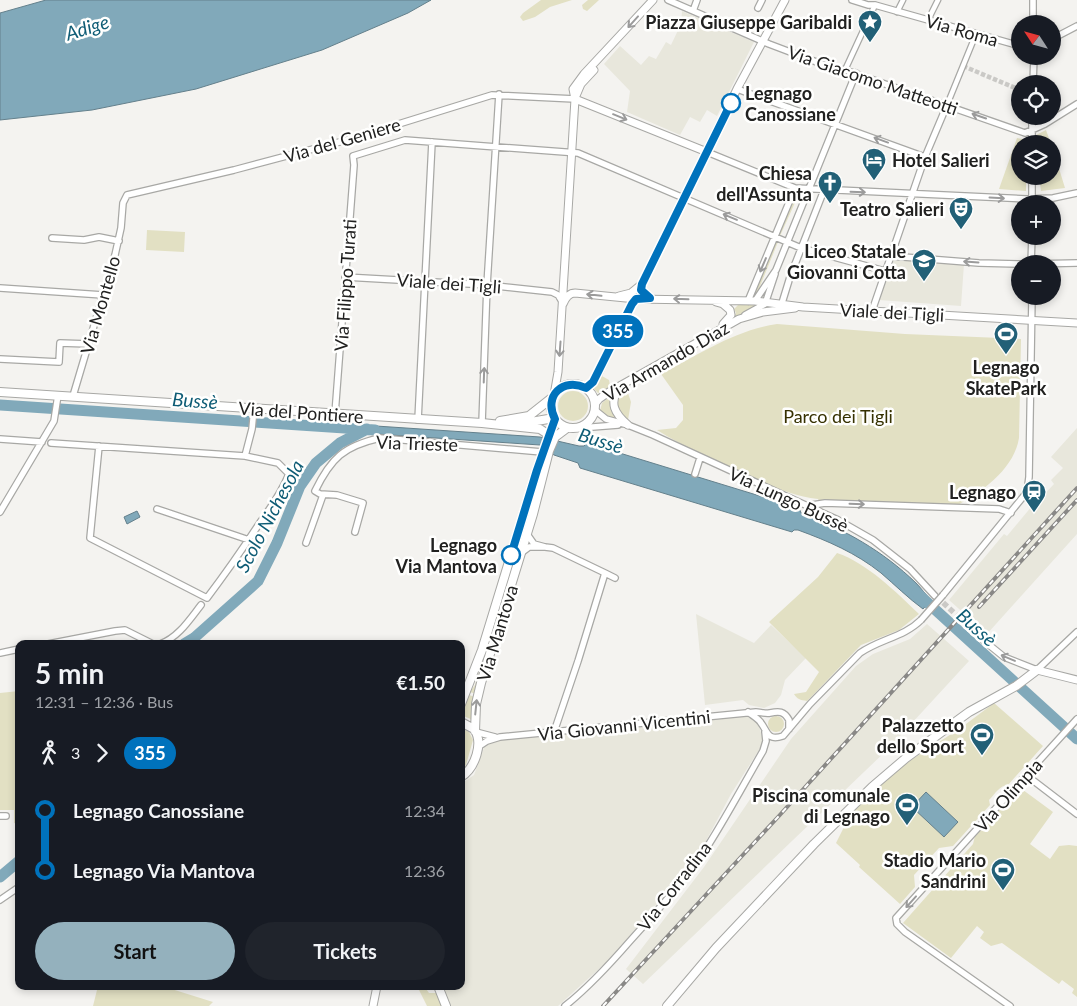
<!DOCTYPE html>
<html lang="en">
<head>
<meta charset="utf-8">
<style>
  :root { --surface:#171b24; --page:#20242c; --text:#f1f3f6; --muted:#9ea1a6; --accent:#94b1bd }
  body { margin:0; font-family:Lato,sans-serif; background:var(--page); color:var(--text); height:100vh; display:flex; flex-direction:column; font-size:19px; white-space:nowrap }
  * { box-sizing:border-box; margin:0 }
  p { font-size:16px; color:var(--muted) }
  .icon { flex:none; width:28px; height:28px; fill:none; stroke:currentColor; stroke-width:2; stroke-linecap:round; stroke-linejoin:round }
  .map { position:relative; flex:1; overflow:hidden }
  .drawer { position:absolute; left:15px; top:640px; width:450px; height:350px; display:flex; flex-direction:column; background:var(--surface); border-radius:10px; box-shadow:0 2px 8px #0003 }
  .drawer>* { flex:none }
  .badge { padding:0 10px; border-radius:16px; font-size:18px; line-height:32px }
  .needle { width:32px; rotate:306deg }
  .fabs { position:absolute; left:1011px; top:15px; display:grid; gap:10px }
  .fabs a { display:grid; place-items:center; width:50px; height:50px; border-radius:50%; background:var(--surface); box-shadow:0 2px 8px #0003; font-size:25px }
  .map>.badge { position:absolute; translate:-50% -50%; box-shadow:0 0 0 2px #fff }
  .legs { display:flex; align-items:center; gap:8px; height:55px; padding:0 20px; font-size:16px }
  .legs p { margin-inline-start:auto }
  .summary { display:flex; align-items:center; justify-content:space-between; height:85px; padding:0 20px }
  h1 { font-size:28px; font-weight:700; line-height:38px }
  .primary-button { display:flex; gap:10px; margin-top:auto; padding:10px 20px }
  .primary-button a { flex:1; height:58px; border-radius:30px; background:var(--accent); color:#111; font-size:20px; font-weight:700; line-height:58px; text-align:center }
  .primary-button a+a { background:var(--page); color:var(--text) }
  ul { padding:0 20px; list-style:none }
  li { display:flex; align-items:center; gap:18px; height:60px; font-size:19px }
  li i { display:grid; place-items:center; width:8px; height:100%; margin:0 6px; background:currentColor }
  li i::after { content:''; width:12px; height:12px; margin:-6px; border:4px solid; border-radius:50%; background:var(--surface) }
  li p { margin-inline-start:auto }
  li:first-child i { background:linear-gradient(#0000 50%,currentColor 0) }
  li:last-child i { background:linear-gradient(currentColor 50%,#0000 0) }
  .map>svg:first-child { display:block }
  .built { fill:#e8e7dc }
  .green { fill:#e2e0c3 }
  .water { fill:#81a9ba; stroke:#64808c }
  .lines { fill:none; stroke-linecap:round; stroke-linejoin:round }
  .river { stroke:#81a9ba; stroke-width:11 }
  .pedestrian-tunnel { stroke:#cac9c6; stroke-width:4.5; stroke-dasharray:4.5 2; stroke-linecap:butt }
  .minor-tunnel { stroke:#cac9c6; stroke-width:5.5; stroke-dasharray:5.5 3; stroke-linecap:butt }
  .pedestrian-casing { stroke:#a8a8a5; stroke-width:7 }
  .minor-casing { stroke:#a8a8a5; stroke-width:8 }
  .tertiary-casing { stroke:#a8a8a5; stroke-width:9 }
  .secondary-casing { stroke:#a8a8a5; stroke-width:10 }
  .pedestrian { stroke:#fff; stroke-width:4.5 }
  .minor { stroke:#fff; stroke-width:5.5 }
  .tertiary { stroke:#fff; stroke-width:7 }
  .secondary { stroke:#fff; stroke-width:8 }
  .rail-casing { stroke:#898886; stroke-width:4 }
  .rail { stroke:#fffffe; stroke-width:2; stroke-dasharray:5.5; stroke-linecap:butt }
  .minor-bridge-casing { stroke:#a8a8a5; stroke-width:8; stroke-linecap:butt }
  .minor-bridge { stroke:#fff; stroke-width:5.5 }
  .oneway { stroke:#9b9b9b }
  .line-1-casing { stroke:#fff; stroke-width:11 }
  .line-1 { stroke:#0072bc; stroke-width:8 }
  .stop-1-dot { fill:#fff; stroke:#0072bc; stroke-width:2.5 }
  .labels { text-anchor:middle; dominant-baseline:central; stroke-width:5; stroke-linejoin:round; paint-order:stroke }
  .poi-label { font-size:18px; font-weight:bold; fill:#212120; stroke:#fffffe; text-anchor:end }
  .street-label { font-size:18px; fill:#212120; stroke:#fffffe }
  .stop-label { font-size:18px; font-weight:bold; fill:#212120; stroke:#fffffe; text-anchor:start }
  .park-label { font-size:18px; fill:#363101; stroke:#fffffe }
  .water-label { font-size:19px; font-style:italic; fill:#0e5c75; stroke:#fffffe }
</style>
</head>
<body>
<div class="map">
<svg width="1077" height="1006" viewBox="0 0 1077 1006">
  <rect width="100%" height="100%" fill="#f4f3f0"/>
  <path class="built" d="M682,11L754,42L717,116L707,110L700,122L690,117L680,135L627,112L630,91L604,64L620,46L641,65L649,56L656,59L666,42L671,45L681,24Z
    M894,260L964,264L961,306L879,300Z
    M1077,428V534L987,634L949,600L1004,534L1007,536L1037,500H1039L1054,484L1051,480L1063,468L1051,457Z
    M696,614L754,643L771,625L806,658L785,680L781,695L775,703L764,708L749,705L743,700L705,705Z
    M927,624L969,661L889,748L643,984L626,969L704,867L791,739L856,666L873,654L910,639Z
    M747,716L751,717L759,725L763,741L761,747L731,794L706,841L663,897L611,958L558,1006H450L441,986H461V784L474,775L485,745L494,741Z"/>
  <path class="green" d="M541,0H572L550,7L535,17L523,21L520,17L523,13Z
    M588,0H599L587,11L583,9L582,5Z
    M1046,130L1051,144H1037L1036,135Z
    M1017,138L1027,140V144H1020V176H1026V191L999,189Z
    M1053,149L1065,188L1041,191L1039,176H1052Z
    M795,195L798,196L780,236L778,234Z
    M147,230L185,232L184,252L146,250Z
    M776,241L778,242L756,296H753Z
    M740,303L760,304L731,320L736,313L734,309Z
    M777,324L905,334L1021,339L1019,438C1014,469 983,491 958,505L819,501L818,499C791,496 767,484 743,473C713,460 684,447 657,430L676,428L683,420V405L661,374C698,355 735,330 777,324Z
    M602,376L609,380L610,385L614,384L598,393L593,388Z
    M626,387L631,402L628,420L618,410C617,400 616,393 626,387Z
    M558 406a15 15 0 1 1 30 0a15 15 0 1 1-30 0Z
    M612,395L611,406L616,418L608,417L600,411L602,403Z
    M524,528L525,529L476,686L477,690L476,694L470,692L475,685Z
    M837,553C867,563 896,592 919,614L899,630L861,645L813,695L807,701C800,700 797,699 794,694L806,692L819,672L769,622L818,577Z
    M19,691V825L14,823V810H0V693Z
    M469,695L475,697L473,720L461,715V710Z
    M994,703L1043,746L1008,785C1000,785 995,794 989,800L990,805L953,846L939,848L914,875L915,887L900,904L859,867L860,865L836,843L850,815L888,777L902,766L962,727Z
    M768 724a8 8 0 1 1 16 0a8 8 0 1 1-16 0Z
    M461,728L469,732L473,740L466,765L461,769Z
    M1019,787L1053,812L1030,844L1050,859L1059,846L1069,845L1077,846V997L1072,993L1074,989L1062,980L1059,984L1002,943L991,946L980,938L984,932L977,926L951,958L903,923L973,844L975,836Z
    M98,986H162L213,1002L209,1006H93Z
    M417,986H424L429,993H436L442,1006H427Z"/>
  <path class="water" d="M46,0H431L408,13L322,50L196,89L92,110L0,120V13Z
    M361,425L540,437L579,446H584L587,443L799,508L801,513C844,529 883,551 916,583C921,588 926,595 931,600L923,609C908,598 895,585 881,573C856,553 828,541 798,530H794L792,532L580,468L578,463L554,455L540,445L361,433Z
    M137,511L140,517L127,524L124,517Z
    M926,792L958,822L944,837L912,807Z"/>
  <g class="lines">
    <path class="river" d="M0,405L375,430
      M917,593L1077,739
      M184,644L194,638L258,581L277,543L300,486L316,463L340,443L367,429
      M0,877L19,861"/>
    <path class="pedestrian-tunnel" d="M963,66L1020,90"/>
    <path class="minor-tunnel" d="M937,597L983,640"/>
    <defs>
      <path id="pedestrian" d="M897,12L903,0
        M928,20L938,0
        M845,70L875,5
        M947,105L976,34"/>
      <path id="minor" d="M668,0L769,44L835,69L845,70L1025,133L1045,124L1077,104
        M852,0L868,5H875L1020,46
        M1033,0V24
        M758,8L762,0
        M693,11L697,0
        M1052,39L1077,26
        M1033,84L1034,56
        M737,89L925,157
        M1032,144V116
        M707,152L795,188L1026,199L1053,198L1077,193
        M1032,204V176
        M52,238L84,240L99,237L119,241
        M891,256L979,263L1020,264
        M1030,264L1077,263
        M1031,264L1032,236
        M345,277L487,285L552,292L558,295L563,303
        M0,288L103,295
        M748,301L795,188
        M755,301L776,270L856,73
        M782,303L790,277L824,190
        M872,311L925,157L947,105
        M745,315L765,304L775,274
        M0,359L59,362L60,343L89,344
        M73,396L115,255L121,228L123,203L127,195L234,170L347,140L492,95L575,99
        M595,410L606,419L628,425L653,435L838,520L873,540L910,569L935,596
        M335,414L354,165L353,156L405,140L578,153L801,248L885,271
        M418,420L432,142
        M482,423L487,285L499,94
        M580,428L618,425
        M0,439L42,442
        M51,443L245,456L252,429L254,409
        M99,446L90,538L207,598C226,573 244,547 261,521C272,506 282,491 289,474L278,463L245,456
        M695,474L700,458
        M811,508L812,505L825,503L999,509L1011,513
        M157,509L249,540
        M0,512L54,421L58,395
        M355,532L363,503L337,495L320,494L315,491C331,458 344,446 380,438L542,452
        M306,543L323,495
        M545,547L553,548L605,573L578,661L554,732
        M521,553L529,547H545L534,544L527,534
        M605,573L615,578
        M943,595L1027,492L1029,477L1032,296
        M983,640L1004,657L1037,670L1077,632
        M48,644L115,631L125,630L153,644
        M160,644C178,638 190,619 201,605
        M0,653L19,649
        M748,712C753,716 758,718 761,723C768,732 767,741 783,736L810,704L860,653C880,639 904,637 921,620
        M476,732L495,737
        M478,747L487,741L500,737L756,712C760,712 766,714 770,713C779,711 784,711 789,720V729
        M1026,775L1077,814
        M0,816H6
        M0,900L19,887
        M565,1006C589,987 610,964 630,941C658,910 686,879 709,844C728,814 745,782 763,751L766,741L765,732
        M1010,1006L905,932L897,924L896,918L1077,719"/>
      <path id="tertiary" d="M575,98L581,84L594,70
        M575,99L707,152
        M619,296L631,293L642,284L737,89L785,0
        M716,302L723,304L730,310L731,315L723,324
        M563,304C565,299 569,293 575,293L636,299L755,301L803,307L1077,323
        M620,387C608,403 615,414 628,425
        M586,388L593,382L597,376L632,304L636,299
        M554,395L558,372L575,99L573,89L584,74L653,0
        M595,404L599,399L609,392L739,319L763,312L795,308
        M1037,670L1077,680
        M373,1006L377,986"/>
      <path id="secondary" d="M551 406a22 22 0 1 1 44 0a22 22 0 1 1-44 0Z
        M0,392L482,423L540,429L546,433L548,437
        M500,421L529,416L553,397
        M519,424L554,418
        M461,704L482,650L537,470L555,419
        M461,722L474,729C484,743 475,768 461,777
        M475,731L476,704L481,683L533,514L549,451L555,437L567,428
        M438,986L446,1006
        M667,1006L716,948L814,844L872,787L906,758L969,712L1016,686L1037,670"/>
    </defs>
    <use href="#pedestrian" class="pedestrian-casing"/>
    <use href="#minor" class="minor-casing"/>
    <use href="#tertiary" class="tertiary-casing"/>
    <use href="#secondary" class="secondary-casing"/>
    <use href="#pedestrian" class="pedestrian"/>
    <use href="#minor" class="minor"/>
    <use href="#tertiary" class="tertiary"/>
    <use href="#secondary" class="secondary"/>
    <defs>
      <path id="rail" d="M979,607L1077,500
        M603,1006L778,817L1077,488"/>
    </defs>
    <use href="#rail" class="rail-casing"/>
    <use href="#rail" class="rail"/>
    <defs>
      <path id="minor-bridge" d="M921,620L943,595"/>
    </defs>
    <use href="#minor-bridge" class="minor-bridge-casing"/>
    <use href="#minor-bridge" class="minor-bridge"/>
  </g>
  <defs><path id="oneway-shaft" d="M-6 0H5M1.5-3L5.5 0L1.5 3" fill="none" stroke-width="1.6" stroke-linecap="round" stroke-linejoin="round" transform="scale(1.25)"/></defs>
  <g class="oneway">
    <use href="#oneway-shaft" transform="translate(633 22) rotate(132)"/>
    <use href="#oneway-shaft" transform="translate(979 116) rotate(-161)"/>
    <use href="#oneway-shaft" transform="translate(620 117) rotate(22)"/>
    <use href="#oneway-shaft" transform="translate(881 140) rotate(-160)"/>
    <use href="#oneway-shaft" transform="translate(858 192) rotate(2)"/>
    <use href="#oneway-shaft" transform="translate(997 198) rotate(3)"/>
    <use href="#oneway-shaft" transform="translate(730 217) rotate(-157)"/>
    <use href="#oneway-shaft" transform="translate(971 262) rotate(-176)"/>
    <use href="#oneway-shaft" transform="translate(763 265) rotate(113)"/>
    <use href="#oneway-shaft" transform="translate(594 295) rotate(-174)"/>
    <use href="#oneway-shaft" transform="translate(681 299) rotate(-178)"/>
    <use href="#oneway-shaft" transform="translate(560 349) rotate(94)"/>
    <use href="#oneway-shaft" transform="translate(484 375) rotate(-88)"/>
    <use href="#oneway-shaft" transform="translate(857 504) rotate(2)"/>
    <use href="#oneway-shaft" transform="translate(1008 658) rotate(-157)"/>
    <use href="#oneway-shaft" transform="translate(476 707) rotate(-84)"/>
    <use href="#oneway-shaft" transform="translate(911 902) rotate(132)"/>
  </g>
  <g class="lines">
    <defs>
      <path id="line-1" d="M511,555L537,470L555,419C543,396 563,377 586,388L593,382L632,304L636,299L650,298L641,290L642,284L731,103"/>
    </defs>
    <use href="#line-1" class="line-1-casing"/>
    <use href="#line-1" class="line-1"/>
  </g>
  <defs>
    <symbol id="sight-pin" viewBox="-11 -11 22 30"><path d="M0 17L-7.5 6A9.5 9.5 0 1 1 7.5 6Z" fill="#226077" stroke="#fffffe"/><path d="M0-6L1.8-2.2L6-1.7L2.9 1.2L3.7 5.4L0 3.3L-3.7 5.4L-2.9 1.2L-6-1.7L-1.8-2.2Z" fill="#fff"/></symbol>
    <symbol id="hotel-pin" viewBox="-11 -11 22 30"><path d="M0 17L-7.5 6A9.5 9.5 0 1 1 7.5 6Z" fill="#226077" stroke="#fffffe"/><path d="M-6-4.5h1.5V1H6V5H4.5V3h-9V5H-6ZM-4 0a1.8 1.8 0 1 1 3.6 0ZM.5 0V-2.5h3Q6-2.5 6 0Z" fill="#fff"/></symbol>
    <symbol id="church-pin" viewBox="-11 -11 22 30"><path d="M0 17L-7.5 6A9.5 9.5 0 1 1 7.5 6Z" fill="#226077" stroke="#fffffe"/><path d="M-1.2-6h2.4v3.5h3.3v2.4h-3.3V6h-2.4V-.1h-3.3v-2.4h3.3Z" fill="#fff"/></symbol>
    <symbol id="theatre-pin" viewBox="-11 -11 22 30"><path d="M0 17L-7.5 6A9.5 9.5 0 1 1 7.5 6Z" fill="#226077" stroke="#fffffe"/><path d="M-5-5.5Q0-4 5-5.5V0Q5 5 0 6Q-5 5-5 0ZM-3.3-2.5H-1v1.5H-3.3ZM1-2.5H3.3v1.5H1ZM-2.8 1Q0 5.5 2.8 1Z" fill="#fff"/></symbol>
    <symbol id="school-pin" viewBox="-11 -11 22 30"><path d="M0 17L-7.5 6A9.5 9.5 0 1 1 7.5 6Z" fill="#226077" stroke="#fffffe"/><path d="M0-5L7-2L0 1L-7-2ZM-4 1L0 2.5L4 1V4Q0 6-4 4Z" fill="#fff"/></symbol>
    <symbol id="stadium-pin" viewBox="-11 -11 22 30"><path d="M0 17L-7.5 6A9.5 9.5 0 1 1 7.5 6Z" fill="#226077" stroke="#fffffe"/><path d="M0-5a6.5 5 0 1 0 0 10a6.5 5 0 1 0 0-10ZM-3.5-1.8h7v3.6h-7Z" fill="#fff"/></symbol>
    <symbol id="station-pin" viewBox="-11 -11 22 30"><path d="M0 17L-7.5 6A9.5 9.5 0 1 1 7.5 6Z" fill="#226077" stroke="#fffffe"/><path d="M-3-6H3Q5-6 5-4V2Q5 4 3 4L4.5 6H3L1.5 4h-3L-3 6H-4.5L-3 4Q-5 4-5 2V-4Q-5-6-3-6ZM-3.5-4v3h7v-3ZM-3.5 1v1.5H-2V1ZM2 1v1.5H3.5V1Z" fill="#fff"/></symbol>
  </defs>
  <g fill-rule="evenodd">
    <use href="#sight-pin" x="856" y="8" width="28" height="38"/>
    <use href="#hotel-pin" x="860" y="146" width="28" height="38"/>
    <use href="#church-pin" x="816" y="169" width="28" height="38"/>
    <use href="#theatre-pin" x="947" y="195" width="28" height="38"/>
    <use href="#school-pin" x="910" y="247" width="28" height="38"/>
    <use href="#stadium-pin" x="992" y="320" width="28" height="38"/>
    <use href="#station-pin" x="1020" y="478" width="28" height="38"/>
    <use href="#stadium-pin" x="968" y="721" width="28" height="38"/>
    <use href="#stadium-pin" x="893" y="791" width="28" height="38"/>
    <use href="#stadium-pin" x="989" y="856" width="28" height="38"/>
  </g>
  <g class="stop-1-dot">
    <circle cx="731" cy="103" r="9"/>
    <circle cx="511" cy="555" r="9"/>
  </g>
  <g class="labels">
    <g class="poi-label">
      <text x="852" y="22">Piazza Giuseppe Garibaldi</text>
      <text x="892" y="160" text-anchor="start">Hotel Salieri</text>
      <text x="812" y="173">Chiesa<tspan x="812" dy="21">dell'Assunta</tspan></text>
      <text x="944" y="209">Teatro Salieri</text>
      <text x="906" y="251">Liceo Statale<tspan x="906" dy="21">Giovanni Cotta</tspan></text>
      <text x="1006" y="367" text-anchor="middle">Legnago<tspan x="1006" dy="21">SkatePark</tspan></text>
      <text x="1016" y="492">Legnago</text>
      <text x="964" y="725">Palazzetto<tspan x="964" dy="21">dello Sport</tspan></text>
      <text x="890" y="795">Piscina comunale<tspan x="890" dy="21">di Legnago</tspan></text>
      <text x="986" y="860">Stadio Mario<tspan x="986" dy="21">Sandrini</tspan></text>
    </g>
    <g class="street-label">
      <text transform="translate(962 30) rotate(16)">Via Roma</text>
      <text transform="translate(873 80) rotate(19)">Via Giacomo Matteotti</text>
      <text transform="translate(342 140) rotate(-16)">Via del Geniere</text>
      <text transform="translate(449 283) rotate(4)">Viale dei Tigli</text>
      <text transform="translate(345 285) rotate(-86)">Via Filippo Turati</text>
      <text transform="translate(100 305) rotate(-74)">Via Montello</text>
      <text transform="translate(892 312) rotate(3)">Viale dei Tigli</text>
      <text transform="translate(666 361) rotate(-30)">Via Armando Diaz</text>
      <text transform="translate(301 412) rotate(4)">Via del Pontiere</text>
      <text transform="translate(417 443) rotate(2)">Via Trieste</text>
      <text transform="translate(789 499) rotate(25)">Via Lungo Bussè</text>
      <text transform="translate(497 633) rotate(-73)">Via Mantova</text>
      <text transform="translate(624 725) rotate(-6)">Via Giovanni Vicentini</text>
      <text transform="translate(1008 795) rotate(-48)">Via Olimpia</text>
      <text transform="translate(674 886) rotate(-52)">Via Corradina</text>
    </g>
    <g class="stop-label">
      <text x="745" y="93">Legnago<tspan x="745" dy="21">Canossiane</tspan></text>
      <text x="497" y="545" text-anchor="end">Legnago<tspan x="497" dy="21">Via Mantova</tspan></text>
    </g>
    <g class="park-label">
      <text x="838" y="416">Parco dei Tigli</text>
    </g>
    <g class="water-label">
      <text transform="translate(87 27) rotate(-17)">Adige</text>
      <text transform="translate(195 400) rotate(4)">Bussè</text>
      <text transform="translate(601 440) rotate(17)">Bussè</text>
      <text transform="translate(269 516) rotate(-62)">Scolo Nichesola</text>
      <text transform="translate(977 627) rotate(42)">Bussè</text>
    </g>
  </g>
</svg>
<div class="fabs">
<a><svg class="needle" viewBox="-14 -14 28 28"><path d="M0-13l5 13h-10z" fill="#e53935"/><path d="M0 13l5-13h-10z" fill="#9ea1a6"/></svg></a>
<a><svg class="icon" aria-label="locate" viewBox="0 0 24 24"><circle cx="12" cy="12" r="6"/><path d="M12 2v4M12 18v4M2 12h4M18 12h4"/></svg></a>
<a><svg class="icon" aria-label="layers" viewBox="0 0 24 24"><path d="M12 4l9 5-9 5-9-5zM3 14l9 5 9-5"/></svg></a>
<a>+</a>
<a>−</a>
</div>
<b class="badge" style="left:618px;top:331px;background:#0072bc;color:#fff">355</b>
<section class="drawer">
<div class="summary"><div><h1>5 min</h1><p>12:31 – 12:36 · Bus</p></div><b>€1.50</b></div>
<div class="legs"><svg class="icon" aria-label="walk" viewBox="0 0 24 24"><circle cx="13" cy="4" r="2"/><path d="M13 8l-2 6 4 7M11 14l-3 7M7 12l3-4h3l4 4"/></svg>3<svg class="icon" aria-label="forward" viewBox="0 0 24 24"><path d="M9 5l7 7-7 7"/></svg><b class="badge" style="background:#0072bc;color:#fff">355</b></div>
<ul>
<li><i style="color:#0072bc"></i><b>Legnago Canossiane</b><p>12:34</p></li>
<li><i style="color:#0072bc"></i><b>Legnago Via Mantova</b><p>12:36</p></li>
</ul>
<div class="primary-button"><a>Start</a><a>Tickets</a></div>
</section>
</div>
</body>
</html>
